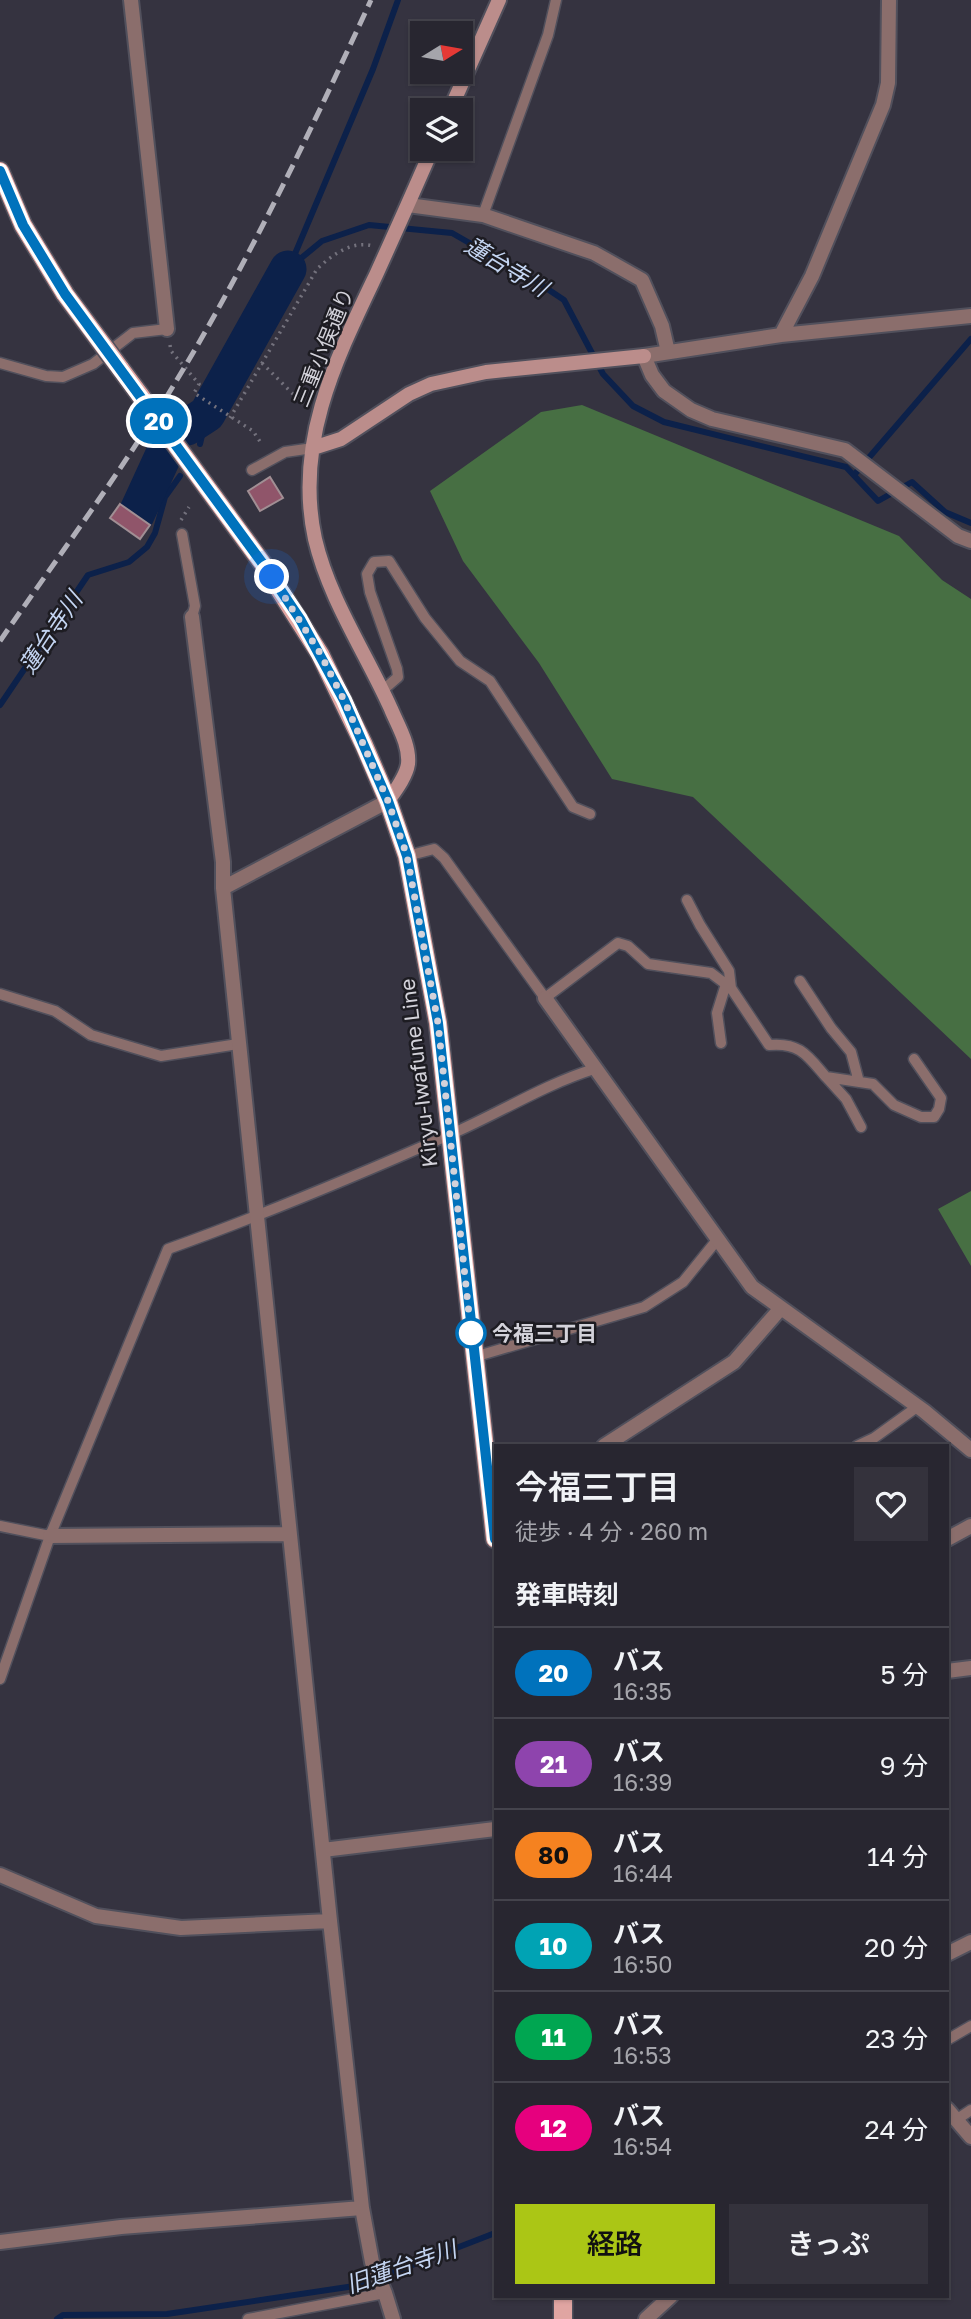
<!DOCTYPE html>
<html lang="ja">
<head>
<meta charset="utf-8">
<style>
  :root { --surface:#282630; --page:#34323c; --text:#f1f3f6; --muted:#a5a5ab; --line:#44434c; --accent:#abc615 }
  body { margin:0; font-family:"Golos Text","Noto Sans JP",sans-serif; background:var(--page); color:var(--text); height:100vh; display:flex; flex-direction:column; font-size:26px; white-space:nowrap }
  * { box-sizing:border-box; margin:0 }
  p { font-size:23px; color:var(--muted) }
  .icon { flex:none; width:38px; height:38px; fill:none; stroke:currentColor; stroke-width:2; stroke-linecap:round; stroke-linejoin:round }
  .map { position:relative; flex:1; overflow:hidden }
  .side { position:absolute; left:494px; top:1444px; width:455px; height:854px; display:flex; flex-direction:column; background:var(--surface); border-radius:0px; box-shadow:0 2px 5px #0004,0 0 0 2px var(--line) }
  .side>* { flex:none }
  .badge { padding:0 14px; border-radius:23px; font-size:24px; line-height:46px }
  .needle { width:46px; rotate:79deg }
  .fabs { position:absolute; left:410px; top:21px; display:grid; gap:14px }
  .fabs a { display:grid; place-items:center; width:63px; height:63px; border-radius:0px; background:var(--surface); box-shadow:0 2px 5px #0004,0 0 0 2px var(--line); font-size:35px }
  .you { position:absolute; width:35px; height:35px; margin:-18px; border:5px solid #fff; border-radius:50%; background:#1a73e8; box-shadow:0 0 0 10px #1a73e833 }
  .map>.badge { position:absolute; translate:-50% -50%; box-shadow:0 0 0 4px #fff }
  h2 { padding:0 21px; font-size:26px; line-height:63px }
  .round { display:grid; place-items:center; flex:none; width:74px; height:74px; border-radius:0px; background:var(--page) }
  .overview { display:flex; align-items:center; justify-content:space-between; height:119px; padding:0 21px }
  h1 { font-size:33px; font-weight:600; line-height:52px }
  .action { display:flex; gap:14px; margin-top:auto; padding:14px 21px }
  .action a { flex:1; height:80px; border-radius:0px; background:var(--accent); color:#111; font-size:28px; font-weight:600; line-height:80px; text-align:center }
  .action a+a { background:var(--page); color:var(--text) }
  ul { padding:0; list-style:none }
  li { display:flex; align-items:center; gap:21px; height:91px; padding:0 21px; border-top:2px solid var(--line) }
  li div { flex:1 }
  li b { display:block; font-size:26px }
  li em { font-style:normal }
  li .badge { min-width:77px; font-weight:700; text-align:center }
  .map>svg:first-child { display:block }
  .forest { fill:#476f43 }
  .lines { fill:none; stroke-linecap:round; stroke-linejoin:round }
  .stream { stroke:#0c214a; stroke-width:6 }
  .river { stroke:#0c214a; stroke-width:37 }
  .building { fill:#90556a; stroke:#a18f94; stroke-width:2 }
  .lane-casing { stroke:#51505c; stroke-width:13 }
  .street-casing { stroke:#51505c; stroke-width:18 }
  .secondary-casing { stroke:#51505c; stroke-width:18 }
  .primary-casing { stroke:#51505c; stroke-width:21 }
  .path { stroke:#74727d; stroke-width:3.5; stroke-dasharray:2 5; stroke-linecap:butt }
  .lane { stroke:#8b6e6c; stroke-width:10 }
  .street { stroke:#8b6e6c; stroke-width:14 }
  .secondary { stroke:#bb8d8b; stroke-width:14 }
  .primary { stroke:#e0a5a2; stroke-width:18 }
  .rail { stroke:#b0afb8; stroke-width:5; stroke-dasharray:14 7; stroke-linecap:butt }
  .primary-bridge-casing { stroke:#51505c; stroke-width:21; stroke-linecap:butt }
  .primary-bridge { stroke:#e0a5a2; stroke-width:18 }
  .line-casing { stroke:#fff; stroke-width:16 }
  .line { stroke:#0072bc; stroke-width:10 }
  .walk { stroke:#d3d2da; stroke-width:7; stroke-dasharray:0 12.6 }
  .stop-dot { fill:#fff; stroke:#0072bc; stroke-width:3.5 }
  .labels { text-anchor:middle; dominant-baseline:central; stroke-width:5; stroke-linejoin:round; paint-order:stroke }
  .street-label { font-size:21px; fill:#d3d2da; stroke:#1d1c22 }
  .stop-label { font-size:21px; font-weight:bold; fill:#d3d2da; stroke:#1d1c22; text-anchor:start }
  .water-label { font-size:23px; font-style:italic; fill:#c4d5f2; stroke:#1d1c22 }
</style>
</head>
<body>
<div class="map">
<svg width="971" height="2319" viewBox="0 0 971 2319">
  <rect width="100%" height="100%" fill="#353340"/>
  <path class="forest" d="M582,405L899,536L942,580L971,599V1059L693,797L612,779L539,663L463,561L430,491L541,412Z
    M971,1191V1266L938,1209Z"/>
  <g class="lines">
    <path class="stream" d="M289,268L373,69L398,0
      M288,269L322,241L369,225L452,233L534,280L564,300L603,374L633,406L664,422L846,467L878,501L912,482L945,512L971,523
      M200,444L207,414
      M854,475L971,339
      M0,705L88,575L129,562L147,547L155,533L165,497L180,476
      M57,2319L63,2315L167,2314L361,2285L495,2233"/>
    <path class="river" d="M187,427L207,414L288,269
      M136,515L164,454"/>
  </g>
  <path class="building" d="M270,477L283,498L260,511L248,491Z
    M120,504L150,525L140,539L110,518Z"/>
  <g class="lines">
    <defs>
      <path id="lane" d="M483,215L548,35L556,0
        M0,363L46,376L63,377L93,364L133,333L167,329
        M252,470L285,452L313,448
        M182,534L195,606L192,617
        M383,690L398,677L397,669L370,592L367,574L374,562L389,561L425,618L460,661L490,681L573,807L590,814
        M407,856L434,849L444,858L545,998L618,943L628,946L648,964L711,973L731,988L769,1045C800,1042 808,1056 826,1077L873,1084L894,1105L921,1117H934L939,1109L941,1098L914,1059
        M687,900L700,925L729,971L731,988
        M800,981L831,1028L851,1052L859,1082
        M0,994L55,1011L91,1035L161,1056L238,1044
        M721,1043L717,1013L726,984
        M827,1078L846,1099L861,1127
        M474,1357L644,1307L683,1282L717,1240
        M857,1446L874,1438L917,1407
        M0,1526L50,1536
        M0,1679L50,1536L168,1249C263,1215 356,1176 449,1135C498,1114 543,1085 594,1069
        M947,2040L971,2026
        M956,2120L971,2110
        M248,2319L385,2293"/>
      <path id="street" d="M131,0L167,329
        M408,205L483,215L594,253L642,280L662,326L668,352
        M971,316L781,335L644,356L652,375L664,391L691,410L712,419L845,450L958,536L971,541
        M781,335L812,276L883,105L888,83L889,0
        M192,617L223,862V888L330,1921L362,2208L372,2262L385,2293L393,2319
        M223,888L388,801
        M545,998L752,1287L924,1411L971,1450
        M604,1446L734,1362L781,1308
        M50,1536L289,1534
        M947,1539L971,1526
        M947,1671L971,1668
        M323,1850L495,1829
        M0,1875L96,1916L181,1928L330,1921
        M947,1954L971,1942
        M947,2109L971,2137
        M0,2242L121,2227L362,2208
        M646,2319L671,2296"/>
      <path id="secondary" d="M450,110L499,0
        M313,448L341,439L409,394L431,384L486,372L644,356
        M388,801C395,791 406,777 408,764C410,745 398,726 391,709C366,653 329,599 315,539C294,443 336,359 376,275C395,233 414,191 432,149"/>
      <path id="primary" d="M0,171L23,225L65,294
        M120,368L140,395
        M162,426L263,564L320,654L364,745L388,801L407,856L438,1023L495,1539
        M563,2319V2296"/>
    </defs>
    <use href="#lane" class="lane-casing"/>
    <use href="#street" class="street-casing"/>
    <use href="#secondary" class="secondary-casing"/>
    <use href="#primary" class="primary-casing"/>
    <path class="path" d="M170,345L171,351L199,384L194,393L253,431L261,443
      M262,363L304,405
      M230,418L317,269C332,255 352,240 373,246
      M181,520L189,507"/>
    <use href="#lane" class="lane"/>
    <use href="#street" class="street"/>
    <use href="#secondary" class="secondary"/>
    <use href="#primary" class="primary"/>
    <path class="rail" d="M0,641C53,564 109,488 159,409C240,280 307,139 371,0"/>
    <defs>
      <path id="primary-bridge" d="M65,294L120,368
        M140,395L162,426"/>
    </defs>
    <use href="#primary-bridge" class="primary-bridge-casing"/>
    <use href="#primary-bridge" class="primary-bridge"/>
  </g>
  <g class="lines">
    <defs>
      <path id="line" d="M0,171L23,225L65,294L263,564L300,619L344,700L388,801L407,856L438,1023L495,1539"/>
    </defs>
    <use href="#line" class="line-casing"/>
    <use href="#line" class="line"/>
    <path class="walk" d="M272,577L320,653L344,700L388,801L407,856L438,1023L471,1333"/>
  </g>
  <circle class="stop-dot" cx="471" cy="1333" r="14"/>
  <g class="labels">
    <g class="street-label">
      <text transform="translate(323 347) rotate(-68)">三重小俣通り</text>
      <text transform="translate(418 1073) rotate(-97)">Kiryu-Iwafune Line</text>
    </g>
    <g class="stop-label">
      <text x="492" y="1333">今福三丁目</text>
    </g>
    <g class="water-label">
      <text transform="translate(507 266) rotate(31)">蓮台寺川</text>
      <text transform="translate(50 632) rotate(-56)">蓮台寺川</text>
      <text transform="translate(401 2266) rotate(-19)">旧蓮台寺川</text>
    </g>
  </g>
</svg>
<div class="fabs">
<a><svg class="needle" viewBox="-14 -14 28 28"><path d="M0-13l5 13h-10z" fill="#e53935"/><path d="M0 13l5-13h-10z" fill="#a5a5ab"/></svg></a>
<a><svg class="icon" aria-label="layers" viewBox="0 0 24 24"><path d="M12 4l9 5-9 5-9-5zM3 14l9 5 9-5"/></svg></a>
</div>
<div class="you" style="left:272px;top:577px"></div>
<b class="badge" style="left:159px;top:421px;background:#0072bc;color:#fff">20</b>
<section class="side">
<div class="overview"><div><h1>今福三丁目</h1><p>徒歩 · 4 分 · 260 m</p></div><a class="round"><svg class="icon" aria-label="heart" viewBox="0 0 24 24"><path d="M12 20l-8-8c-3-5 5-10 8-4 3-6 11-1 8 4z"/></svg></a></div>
<h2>発車時刻</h2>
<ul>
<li><span class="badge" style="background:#0072bc;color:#fff">20</span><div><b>バス</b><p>16:35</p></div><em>5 分</em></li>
<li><span class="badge" style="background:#8e44ad;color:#fff">21</span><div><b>バス</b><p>16:39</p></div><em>9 分</em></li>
<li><span class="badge" style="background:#f58220;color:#111">80</span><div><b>バス</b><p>16:44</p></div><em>14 分</em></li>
<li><span class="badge" style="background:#00a3b4;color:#fff">10</span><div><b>バス</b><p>16:50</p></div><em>20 分</em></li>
<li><span class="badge" style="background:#00a651;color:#fff">11</span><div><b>バス</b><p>16:53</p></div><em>23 分</em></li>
<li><span class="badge" style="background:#e6007e;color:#fff">12</span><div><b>バス</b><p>16:54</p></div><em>24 分</em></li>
</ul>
<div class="action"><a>経路</a><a>きっぷ</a></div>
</section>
</div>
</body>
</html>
